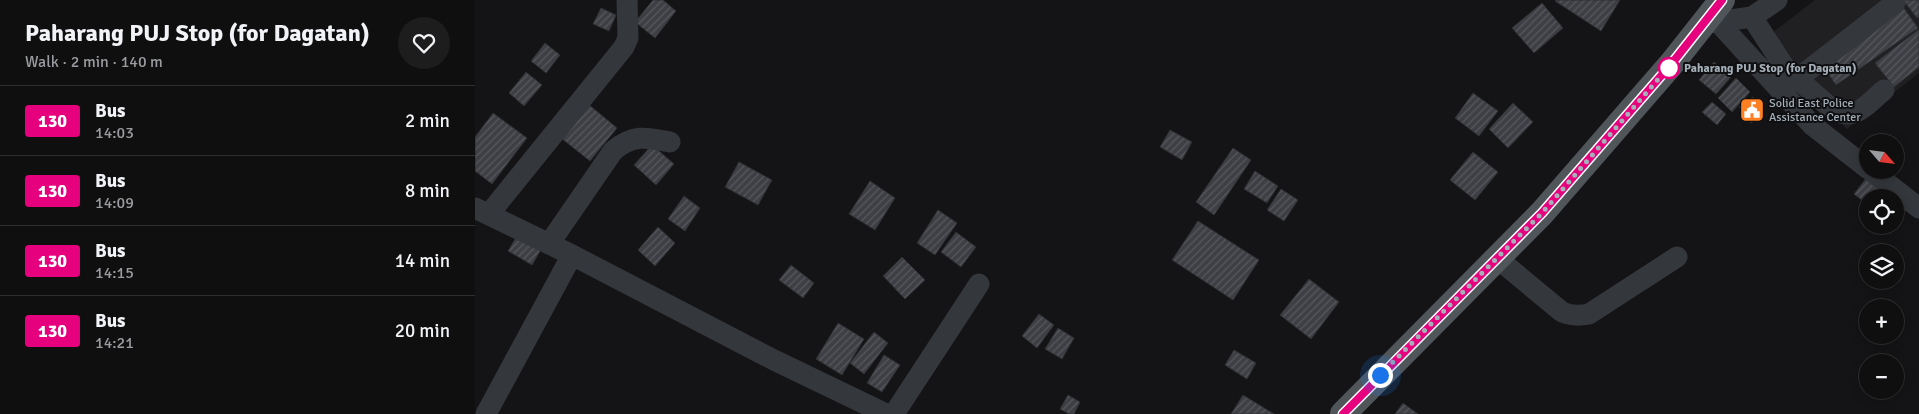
<!DOCTYPE html>
<html lang="en">
<head>
<meta charset="utf-8">
<style>
  :root { --surface:#0f0f10; --page:#1d1d1e; --text:#f1f3f6; --muted:#9b9c9f; --line:#2f2f30 }
  body { margin:0; font-family:Signika,sans-serif; background:var(--page); color:var(--text); height:100vh; display:flex; flex-direction:column; font-size:19px; white-space:nowrap }
  * { box-sizing:border-box; margin:0 }
  p { font-size:16px; color:var(--muted) }
  .icon { flex:none; width:28px; height:28px; fill:none; stroke:currentColor; stroke-width:2; stroke-linecap:round; stroke-linejoin:round }
  .map { position:relative; flex:1; overflow:hidden }
  .details { display:flex; flex-direction:column; background:var(--surface); width:475px }
  .details>* { flex:none }
  .badge { padding:0 10px; border-radius:4px; font-size:18px; line-height:32px }
  .needle { width:32px; rotate:118deg }
  .tools { position:absolute; left:1384px; top:134px; display:grid; gap:10px }
  .tools a { display:grid; place-items:center; width:45px; height:45px; border-radius:50%; background:var(--surface); box-shadow:0 2px 12px #0003,0 0 0 1px var(--line); font-size:25px }
  .you { position:absolute; width:25px; height:25px; margin:-12px; border:4px solid #fff; border-radius:50%; background:#1a73e8; box-shadow:0 0 0 8px #1a73e833 }
  .map>.badge { position:absolute; translate:-50% -50%; box-shadow:0 0 0 2px #fff }
  .round { display:grid; place-items:center; flex:none; width:52px; height:52px; border-radius:26px; background:var(--page) }
  .headline { display:flex; align-items:center; justify-content:space-between; height:85px; padding:0 25px }
  h1 { font-size:24px; font-weight:800; line-height:38px }
  ul { padding:0; list-style:none }
  li { display:flex; align-items:center; gap:15px; height:70px; padding:0 25px; border-top:1px solid var(--line) }
  li div { flex:1 }
  li b { display:block; font-size:19px }
  li em { font-style:normal }
  li .badge { min-width:55px; font-weight:700; text-align:center }
  main { display:flex; flex:1; min-height:0 }
  .map>svg:first-child { display:block }
  .built { fill:#202023 }
  .building { fill:url(#building-hatch); stroke:#2d2f32 }
  .lines { fill:none; stroke-linecap:round; stroke-linejoin:round }
  .minor { stroke:#34373b; stroke-width:21 }
  .major { stroke:#50555a; stroke-width:26 }
  .line-casing { stroke:#fff; stroke-width:11 }
  .line { stroke:#e6007e; stroke-width:8 }
  .walk { stroke:#a4afb8; stroke-width:5; stroke-dasharray:0 9 }
  .stop-dot { fill:#fff; stroke:#e6007e; stroke-width:2.5 }
  .labels { text-anchor:middle; dominant-baseline:central; stroke-width:4; stroke-linejoin:round; paint-order:stroke }
  .stop-label { font-size:12px; font-weight:bold; fill:#a4afb8; stroke:#0f0f11; text-anchor:start }
  .poi-label { font-size:12px; fill:#a4afb8; stroke:#0f0f11; text-anchor:start }
</style>
</head>
<body>
<main>
<section class="details">
<div class="headline"><div><h1>Paharang PUJ Stop (for Dagatan)</h1><p>Walk · 2 min · 140 m</p></div><a class="round"><svg class="icon" aria-label="heart" viewBox="0 0 24 24"><path d="M12 20l-8-8c-3-5 5-10 8-4 3-6 11-1 8 4z"/></svg></a></div>
<ul>
<li><span class="badge" style="background:#e6007e;color:#fff">130</span><div><b>Bus</b><p>14:03</p></div><em>2 min</em></li>
<li><span class="badge" style="background:#e6007e;color:#fff">130</span><div><b>Bus</b><p>14:09</p></div><em>8 min</em></li>
<li><span class="badge" style="background:#e6007e;color:#fff">130</span><div><b>Bus</b><p>14:15</p></div><em>14 min</em></li>
<li><span class="badge" style="background:#e6007e;color:#fff">130</span><div><b>Bus</b><p>14:21</p></div><em>20 min</em></li>
</ul>
</section>
<div class="map">
<svg width="1444" height="414" viewBox="0 0 1444 414">
  <defs>
    <pattern id="building-hatch" width="6" height="6" patternUnits="userSpaceOnUse" patternTransform="scale(1.25)"><rect width="6" height="6" fill="#3e3f44"/><path d="M-1 1l2-2M0 6l6-6M5 7l2-2" fill="none" stroke="#57585d"/></pattern>
  </defs>
  <rect width="100%" height="100%" fill="#141416"/>
  <path class="built" d="M1340,0H1444V73L1372,129L1285,42Z"/>
  <path class="building" d="M178,0H188L201,11L180,38L160,22Z
    M1081,0H1145L1126,31L1080,1Z
    M1428,0H1444V17L1442,18Z
    M1067,3L1088,28L1059,53L1037,28Z
    M1428,7L1443,28L1361,85L1346,63Z
    M126,8L141,15L134,31L118,24Z
    M1444,29V67L1419,87L1400,63Z
    M70,43L85,55L71,73L56,61Z
    M1239,62L1256,77L1241,94L1224,80Z
    M51,72L67,85L49,106L34,93Z
    M1261,78L1275,92L1257,112L1243,98Z
    M998,93L1023,111L1004,136L980,118Z
    M1278,97L1289,113L1276,123L1264,107Z
    M1237,102L1251,114L1242,125L1227,112Z
    M1038,103L1058,122L1033,148L1014,129Z
    M113,104L142,128L115,161L86,138Z
    M18,113L52,138L17,184L0,171V137Z
    M695,130L717,142L707,160L685,147Z
    M177,145L199,164L181,185L159,165Z
    M758,148L776,160L739,215L721,202Z
    M998,152L1023,172L1000,200L975,180Z
    M264,162L297,180L283,205L250,187Z
    M780,171L803,186L792,203L769,189Z
    M1393,176L1423,199L1420,203V198H1392V204L1379,194Z
    M395,181L420,198L400,230L374,214Z
    M806,189L823,200L809,221L792,210Z
    M209,196L225,208L210,231L193,219Z
    M463,210L482,223L460,255L442,243Z
    M723,221L784,260L758,300L697,260Z
    M183,227L200,243L180,266L163,250Z
    M481,232L501,247L486,267L466,252Z
    M43,234L67,248L57,265L33,251Z
    M427,257L450,280L430,299L408,276Z
    M316,265L339,283L328,298L304,280Z
    M834,279L864,302L836,339L805,315Z
    M564,314L579,325L562,348L547,336Z
    M363,323L389,339L367,375L341,359Z
    M583,328L599,338L587,359L570,349Z
    M399,332L413,343L389,374L375,363Z
    M759,350L781,363L772,379L750,365Z
    M409,355L425,365L407,392L392,383Z
    M593,395L605,402L599,414H594L585,409Z
    M768,395L799,414H756Z
    M928,403L943,414H920Z"/>
  <g class="lines">
    <path class="minor" d="M1277,17L1310,68L1358,110C1381,122 1392,104 1409,90
      M1243,22L1337,125L1392,168
      M1233,23L1277,17L1302,0
      M1322,79L1420,3
      M1395,170L1444,208
      M0,208L97,255L299,360L411,414
      M14,214L149,47L153,38L152,0
      M74,244L138,151C158,134 171,137 195,142
      M1023,259L1087,312C1096,316 1104,316 1114,314L1202,257
      M11,414L97,255
      M419,414L504,284"/>
    <path class="major" d="M868,414L1067,213L1198,62L1247,0"/>
  </g>
  <g class="lines">
    <defs>
      <path id="line" d="M868,414L1067,213L1198,62L1247,0"/>
    </defs>
    <use href="#line" class="line-casing"/>
    <use href="#line" class="line"/>
    <path class="walk" d="M905,375L1067,213L1198,62L1194,68"/>
  </g>
  <defs>
    <symbol id="civic-square" viewBox="-11 -11 22 22"><rect x="-9" y="-9" width="18" height="18" rx="4" fill="#ff7f22" stroke="#0f0f11"/><path d="M-.6-6.5H3V-4.5H.6V-3L4-1V1h2V6H-6V1h2V-1L-.6-3ZM-1.2 2.5V6h2.4V2.5Z" fill="#fff"/></symbol>
  </defs>
  <g fill-rule="evenodd">
    <use href="#civic-square" x="1263" y="96" width="28" height="28"/>
  </g>
  <circle class="stop-dot" cx="1194" cy="68" r="10"/>
  <g class="labels">
    <g class="stop-label">
      <text x="1209" y="68">Paharang PUJ Stop (for Dagatan)</text>
    </g>
    <g class="poi-label">
      <text x="1294" y="103">Solid East Police<tspan x="1294" dy="14">Assistance Center</tspan></text>
    </g>
  </g>
</svg>
<div class="tools">
<a><svg class="needle" viewBox="-14 -14 28 28"><path d="M0-13l5 13h-10z" fill="#e53935"/><path d="M0 13l5-13h-10z" fill="#9b9c9f"/></svg></a>
<a><svg class="icon" aria-label="locate" viewBox="0 0 24 24"><circle cx="12" cy="12" r="6"/><path d="M12 2v4M12 18v4M2 12h4M18 12h4"/></svg></a>
<a><svg class="icon" aria-label="layers" viewBox="0 0 24 24"><path d="M12 4l9 5-9 5-9-5zM3 14l9 5 9-5"/></svg></a>
<a>+</a>
<a>−</a>
</div>
<div class="you" style="left:905px;top:375px"></div>
</div>
</main>
</body>
</html>
